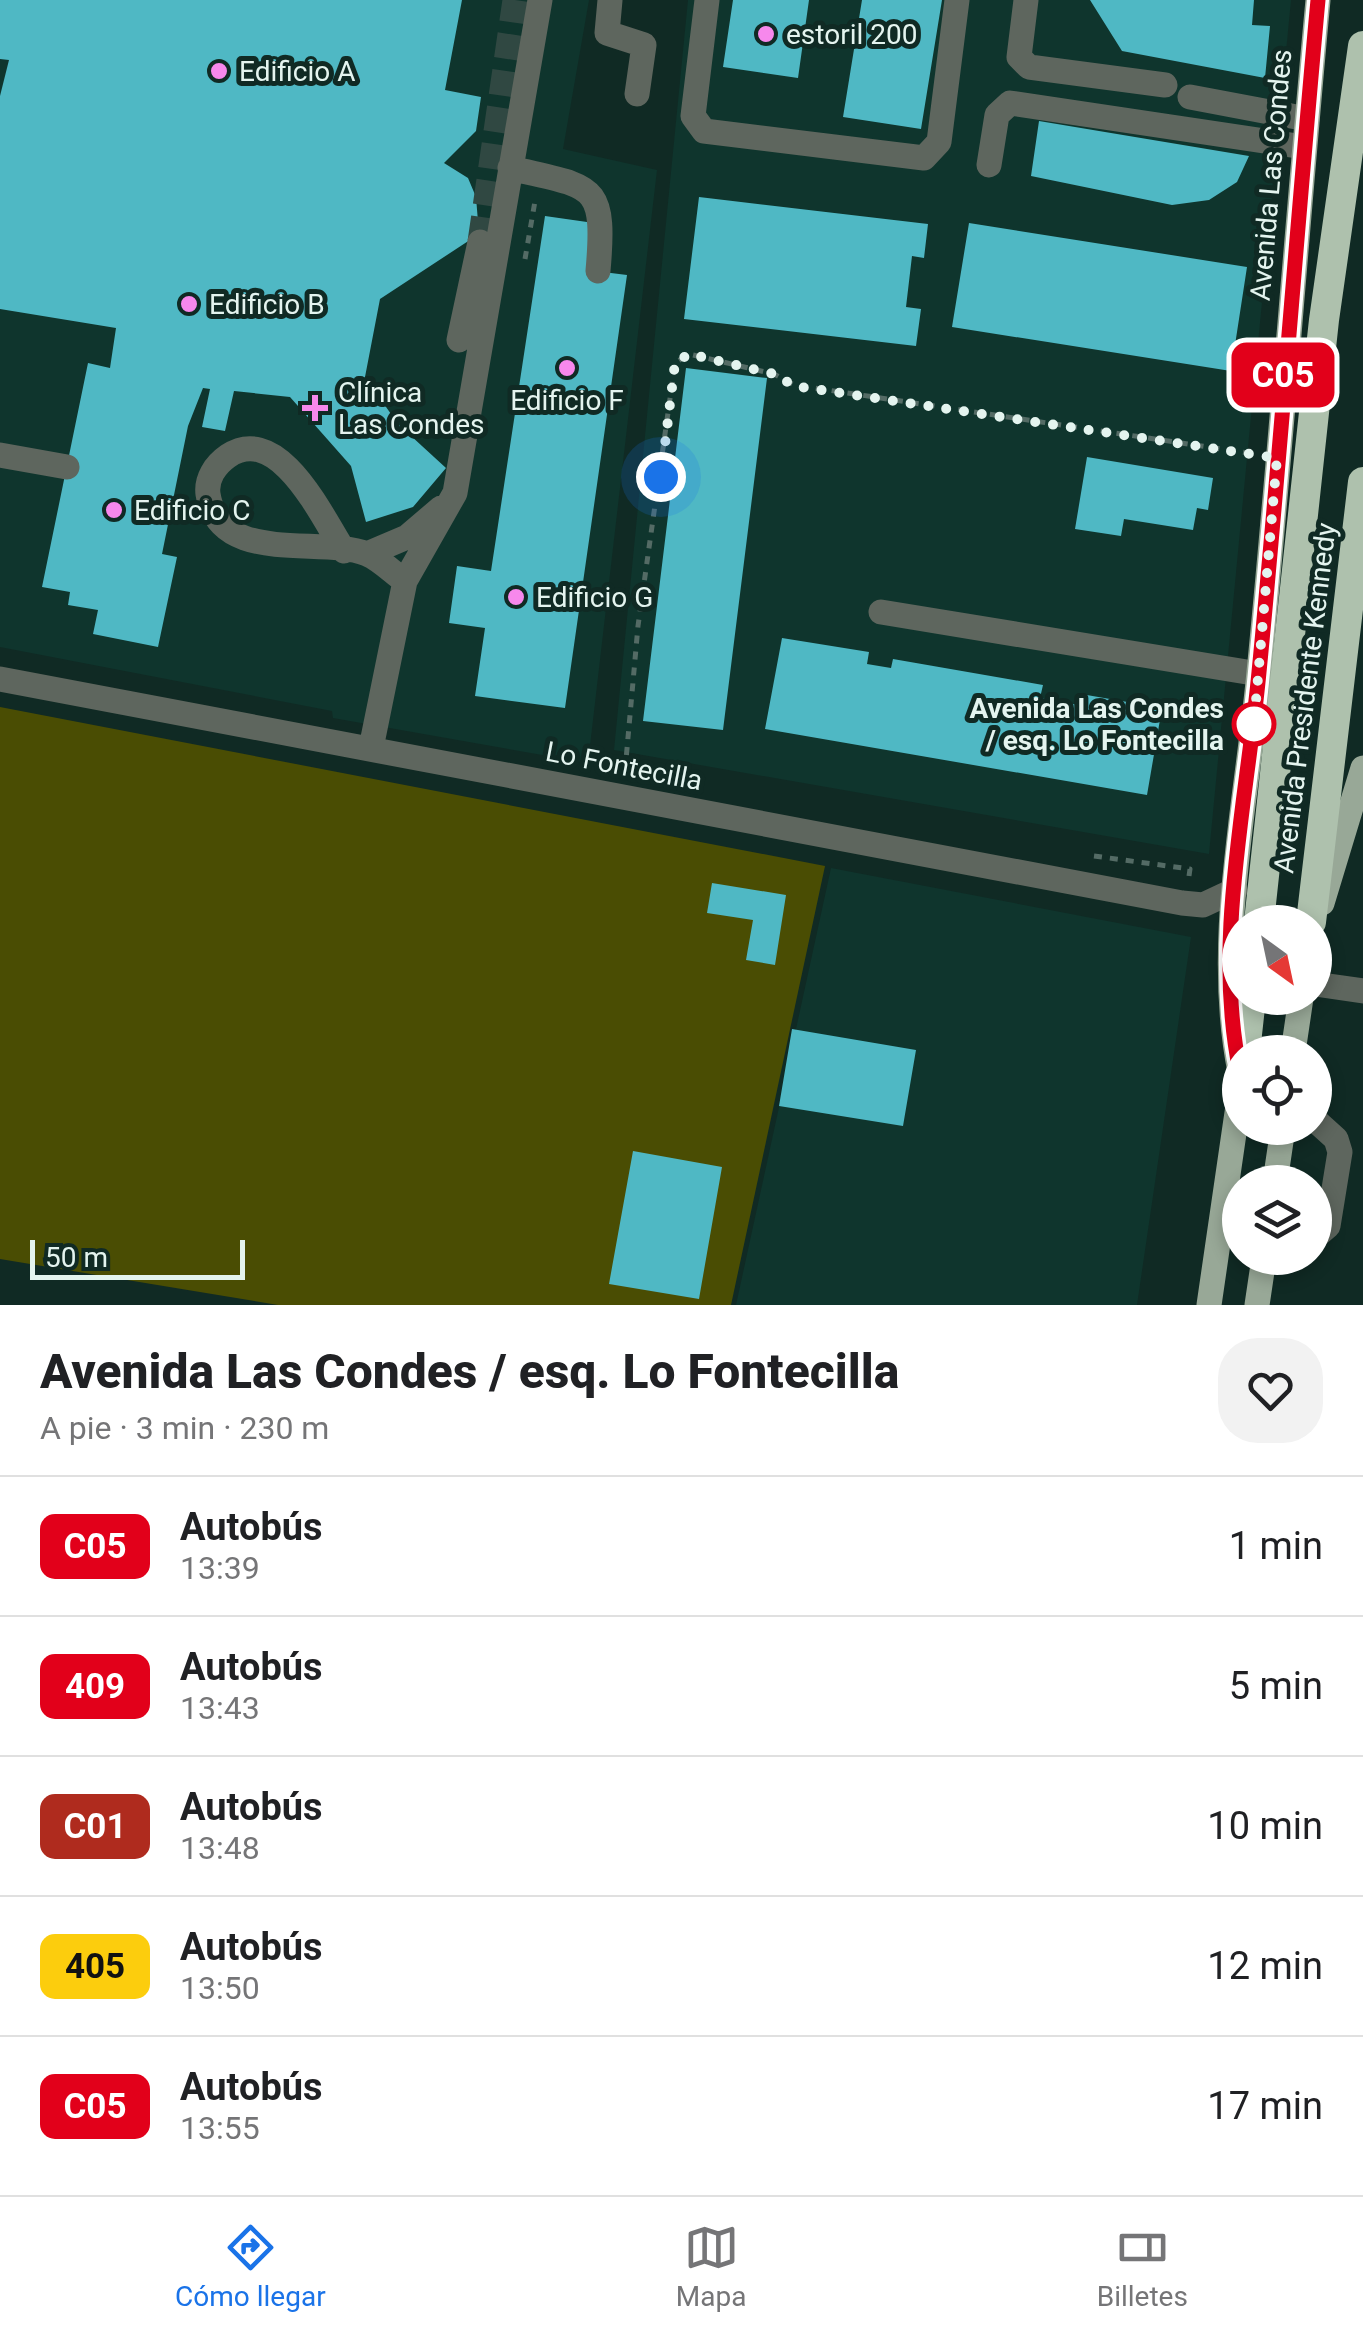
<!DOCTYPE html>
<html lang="es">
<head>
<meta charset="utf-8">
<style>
  :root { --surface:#fff; --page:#f2f2f2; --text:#202124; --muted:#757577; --line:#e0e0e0; --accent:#1a73e8 }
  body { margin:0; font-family:Roboto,sans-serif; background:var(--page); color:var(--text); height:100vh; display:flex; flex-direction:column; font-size:38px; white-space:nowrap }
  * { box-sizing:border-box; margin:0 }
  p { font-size:32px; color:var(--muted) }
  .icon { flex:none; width:55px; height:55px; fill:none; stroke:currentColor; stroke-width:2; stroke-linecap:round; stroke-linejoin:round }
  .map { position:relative; height:1305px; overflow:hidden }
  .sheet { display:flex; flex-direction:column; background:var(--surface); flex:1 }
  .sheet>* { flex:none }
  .badge { padding:0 20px; border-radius:15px; font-size:35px; line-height:65px }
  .needle { width:65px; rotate:147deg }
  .tools { position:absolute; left:1222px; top:905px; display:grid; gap:20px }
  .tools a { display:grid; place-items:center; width:110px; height:110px; border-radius:50%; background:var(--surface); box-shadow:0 5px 15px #0003; font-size:50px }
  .scale { position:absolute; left:30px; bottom:25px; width:215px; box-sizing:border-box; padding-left:10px; border:5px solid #e4f4ef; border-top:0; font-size:28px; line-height:35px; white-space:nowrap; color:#e4f4ef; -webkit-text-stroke:8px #102a24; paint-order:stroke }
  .you { position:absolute; width:50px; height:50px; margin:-25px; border:8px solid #fff; border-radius:50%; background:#1a73e8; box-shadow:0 0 0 15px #1a73e833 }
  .map>.badge { position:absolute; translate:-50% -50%; box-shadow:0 0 0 5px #fff }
  .round { display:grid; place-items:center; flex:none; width:105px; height:105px; border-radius:40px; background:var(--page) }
  .overview { display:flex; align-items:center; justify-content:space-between; height:170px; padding:0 40px }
  h1 { font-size:48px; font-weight:800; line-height:75px }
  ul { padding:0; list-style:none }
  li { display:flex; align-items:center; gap:30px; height:140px; padding:0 40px; border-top:2px solid var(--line) }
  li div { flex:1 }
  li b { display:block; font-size:38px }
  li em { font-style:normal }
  li .badge { min-width:110px; font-weight:700; text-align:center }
  .tab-bar { display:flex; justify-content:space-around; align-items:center; height:140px; border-top:2px solid var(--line); background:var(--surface); font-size:28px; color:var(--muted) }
  .tab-bar a { display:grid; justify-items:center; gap:5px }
  .tab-bar .current { color:var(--accent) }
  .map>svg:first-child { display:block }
  .built { fill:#0f352d }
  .green { fill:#4a4d03 }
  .building { fill:#4fb8c4 }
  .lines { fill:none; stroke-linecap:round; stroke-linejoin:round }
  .minor-tunnel { stroke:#304842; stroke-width:25; stroke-dasharray:25 12; stroke-linecap:butt }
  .path { stroke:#546b65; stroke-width:5; stroke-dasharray:8 8; stroke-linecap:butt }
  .minor { stroke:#5e665e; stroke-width:25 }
  .major { stroke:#98a897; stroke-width:25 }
  .highway { stroke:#aec1ad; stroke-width:30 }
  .line-casing { stroke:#fff; stroke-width:22 }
  .line { stroke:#e2001a; stroke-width:15 }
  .walk { stroke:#e4f4ef; stroke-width:10; stroke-dasharray:0 18 }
  .poi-dot { fill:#f788ec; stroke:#102a24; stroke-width:4 }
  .stop-dot { fill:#fff; stroke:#e2001a; stroke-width:5 }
  .labels { text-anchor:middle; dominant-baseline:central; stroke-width:10; stroke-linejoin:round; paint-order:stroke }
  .poi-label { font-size:28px; fill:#e4f4ef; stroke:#102a24; text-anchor:start }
  .street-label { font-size:28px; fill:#e4f4ef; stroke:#102a24 }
  .stop-label { font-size:28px; font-weight:bold; fill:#e4f4ef; stroke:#102a24; text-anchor:end }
</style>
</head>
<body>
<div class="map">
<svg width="1363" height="1305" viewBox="0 0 1363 1305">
  <rect width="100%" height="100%" fill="#102a24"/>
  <path class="built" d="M0,0H589L563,149L657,170L588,763L333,718L332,711L0,647Z
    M688,0H1291L1209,854L614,750Z
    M831,868L1191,937L1137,1305H736Z"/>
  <path class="green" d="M0,707L825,866L731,1305H278L0,1259Z"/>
  <path class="building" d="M0,0H462L445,90L481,97L476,131L444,163L468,178L476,197L479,234L380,299L365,377L398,424L446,468L413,507L366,522L351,466L290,397L234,391L225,431L202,427L210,389L203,388L188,426L162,554L177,557L158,647L93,634L98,610L68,605L70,592L42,587L88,363L110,368L116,328L0,309V96L9,60L0,59Z
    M733,0H809L798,78L723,67Z
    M862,0H942L921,129L843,117Z
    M1090,0H1254L1252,25L1270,26L1265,78L1122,51Z
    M1039,121L1249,156L1237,182L1209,200L1172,205L1031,176Z
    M699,197L928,224L924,258L912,256L906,307L921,309L916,346L684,319Z
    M545,216L594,223L587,270L627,275L565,708L475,696L485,628L449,623L457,566L491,571Z
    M969,223L1247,267L1231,371L952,327Z
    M686,368L767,378L723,730L643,721Z
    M1087,457L1213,478L1208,510L1197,508L1193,530L1124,519L1121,536L1075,529Z
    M782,638L869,652L867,664L891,668L893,659L1043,685L1040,698L1079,705L1081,694L1162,708L1147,795L765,729Z
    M712,883L786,895L775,965L746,960L753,920L707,913Z
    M792,1029L916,1050L903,1126L779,1106Z
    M633,1151L722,1167L699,1299L609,1284Z"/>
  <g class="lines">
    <path class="minor-tunnel" d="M480,242L515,0"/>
    <path class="path" d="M525,259L535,201
      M625,771L638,626L675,363L689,354L774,374L794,385L1255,454
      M1094,856L1190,869L1189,876"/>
    <path class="minor" d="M610,0L607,33L644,45L637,94
      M707,0L693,116L704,131L924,158L939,142L957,0
      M1026,0L1019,57L1029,67L1165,85
      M1190,97L1307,119
      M989,165L997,115L1010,103L1304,147
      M510,168C593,188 606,180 598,271
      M459,340L480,242
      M0,455L67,467
      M344,551C322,517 279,422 228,456C215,465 206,479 208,494C219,567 322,535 367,554C380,559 393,573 405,581
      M367,554L407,537L441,508
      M881,612L1259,674
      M0,679L1182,903L1203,905L1235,890
      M371,748L405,581L455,493L540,0
      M1315,984L1363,991
      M1315,1120L1336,1139L1340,1152L1328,1226L1315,1237"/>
    <path class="major" d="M1322,903L1363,768
      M1293,1052L1301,998
      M1240,1072C1214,942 1247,803 1259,672C1281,448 1297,224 1318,0
      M1275,1182L1283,1128
      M1209,1305L1240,1092
      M1257,1305L1264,1258"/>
    <path class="highway" d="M1259,922L1324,320L1363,46
      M1311,922L1363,482
      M1245,1052L1251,998"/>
  </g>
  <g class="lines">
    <defs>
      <path id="line" d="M1240,1071C1213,942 1247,802 1259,672C1281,448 1297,224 1318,0"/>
    </defs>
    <use href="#line" class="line-casing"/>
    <use href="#line" class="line"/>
    <path class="walk" d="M661,477L675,363L689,354L774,374L794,386L1277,458L1254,724"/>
  </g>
  <g class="poi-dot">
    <circle cx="766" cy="34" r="10"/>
    <circle cx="219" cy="71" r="10"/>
    <circle cx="189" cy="304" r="10"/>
    <circle cx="567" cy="368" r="10"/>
    <path d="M310 393h10v10h10v10h-10v10h-10v-10h-10v-10h10z"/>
    <circle cx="114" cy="510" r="10"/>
    <circle cx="516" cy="597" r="10"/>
  </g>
  <circle class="stop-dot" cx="1254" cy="724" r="20"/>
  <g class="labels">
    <g class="poi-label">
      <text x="786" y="34">estoril 200</text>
      <text x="239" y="71">Edificio A</text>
      <text x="209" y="304">Edificio B</text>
      <text x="338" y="392">Clínica<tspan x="338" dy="32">Las Condes</tspan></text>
      <text x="567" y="400" text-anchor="middle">Edificio F</text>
      <text x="134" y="510">Edificio C</text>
      <text x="536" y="597">Edificio G</text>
    </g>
    <g class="street-label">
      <text transform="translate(1271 175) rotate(-85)">Avenida Las Condes</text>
      <text transform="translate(1305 698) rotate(-83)">Avenida Presidente Kennedy</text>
      <text transform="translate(624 766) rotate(11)">Lo Fontecilla</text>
    </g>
    <g class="stop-label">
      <text x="1224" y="708">Avenida Las Condes<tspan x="1224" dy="32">/ esq. Lo Fontecilla</tspan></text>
    </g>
  </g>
</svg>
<div class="tools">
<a><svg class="needle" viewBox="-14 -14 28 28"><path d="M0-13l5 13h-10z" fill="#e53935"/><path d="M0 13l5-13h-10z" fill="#757577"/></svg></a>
<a><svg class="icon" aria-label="locate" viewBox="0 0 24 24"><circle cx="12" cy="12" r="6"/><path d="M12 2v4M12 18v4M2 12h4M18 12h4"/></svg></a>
<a><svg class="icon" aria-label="layers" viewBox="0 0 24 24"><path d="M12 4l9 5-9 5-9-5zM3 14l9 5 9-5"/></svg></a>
</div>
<div class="scale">50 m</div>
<div class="you" style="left:661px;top:477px"></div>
<b class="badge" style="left:1283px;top:375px;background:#e2001a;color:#fff">C05</b>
</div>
<section class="sheet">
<div class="overview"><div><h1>Avenida Las Condes / esq. Lo Fontecilla</h1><p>A pie · 3 min · 230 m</p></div><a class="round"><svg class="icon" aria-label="heart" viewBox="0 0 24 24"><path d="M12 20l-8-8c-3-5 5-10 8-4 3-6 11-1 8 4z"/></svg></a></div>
<ul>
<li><span class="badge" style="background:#e2001a;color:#fff">C05</span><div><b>Autobús</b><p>13:39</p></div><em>1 min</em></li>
<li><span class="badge" style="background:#e2001a;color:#fff">409</span><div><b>Autobús</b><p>13:43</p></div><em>5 min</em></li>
<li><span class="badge" style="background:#af2b1e;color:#fff">C01</span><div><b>Autobús</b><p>13:48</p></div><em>10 min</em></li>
<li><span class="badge" style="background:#fccd0d;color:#111">405</span><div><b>Autobús</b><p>13:50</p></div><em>12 min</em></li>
<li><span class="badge" style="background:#e2001a;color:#fff">C05</span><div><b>Autobús</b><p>13:55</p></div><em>17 min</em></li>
</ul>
</section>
<nav class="tab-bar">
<a class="current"><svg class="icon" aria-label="directions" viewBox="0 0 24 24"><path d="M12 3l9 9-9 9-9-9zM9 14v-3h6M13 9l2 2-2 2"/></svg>Cómo llegar</a>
<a><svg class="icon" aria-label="map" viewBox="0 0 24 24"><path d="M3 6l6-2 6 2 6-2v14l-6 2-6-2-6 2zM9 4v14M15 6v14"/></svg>Mapa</a>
<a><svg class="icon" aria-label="tickets" viewBox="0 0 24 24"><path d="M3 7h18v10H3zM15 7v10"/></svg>Billetes</a>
</nav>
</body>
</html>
